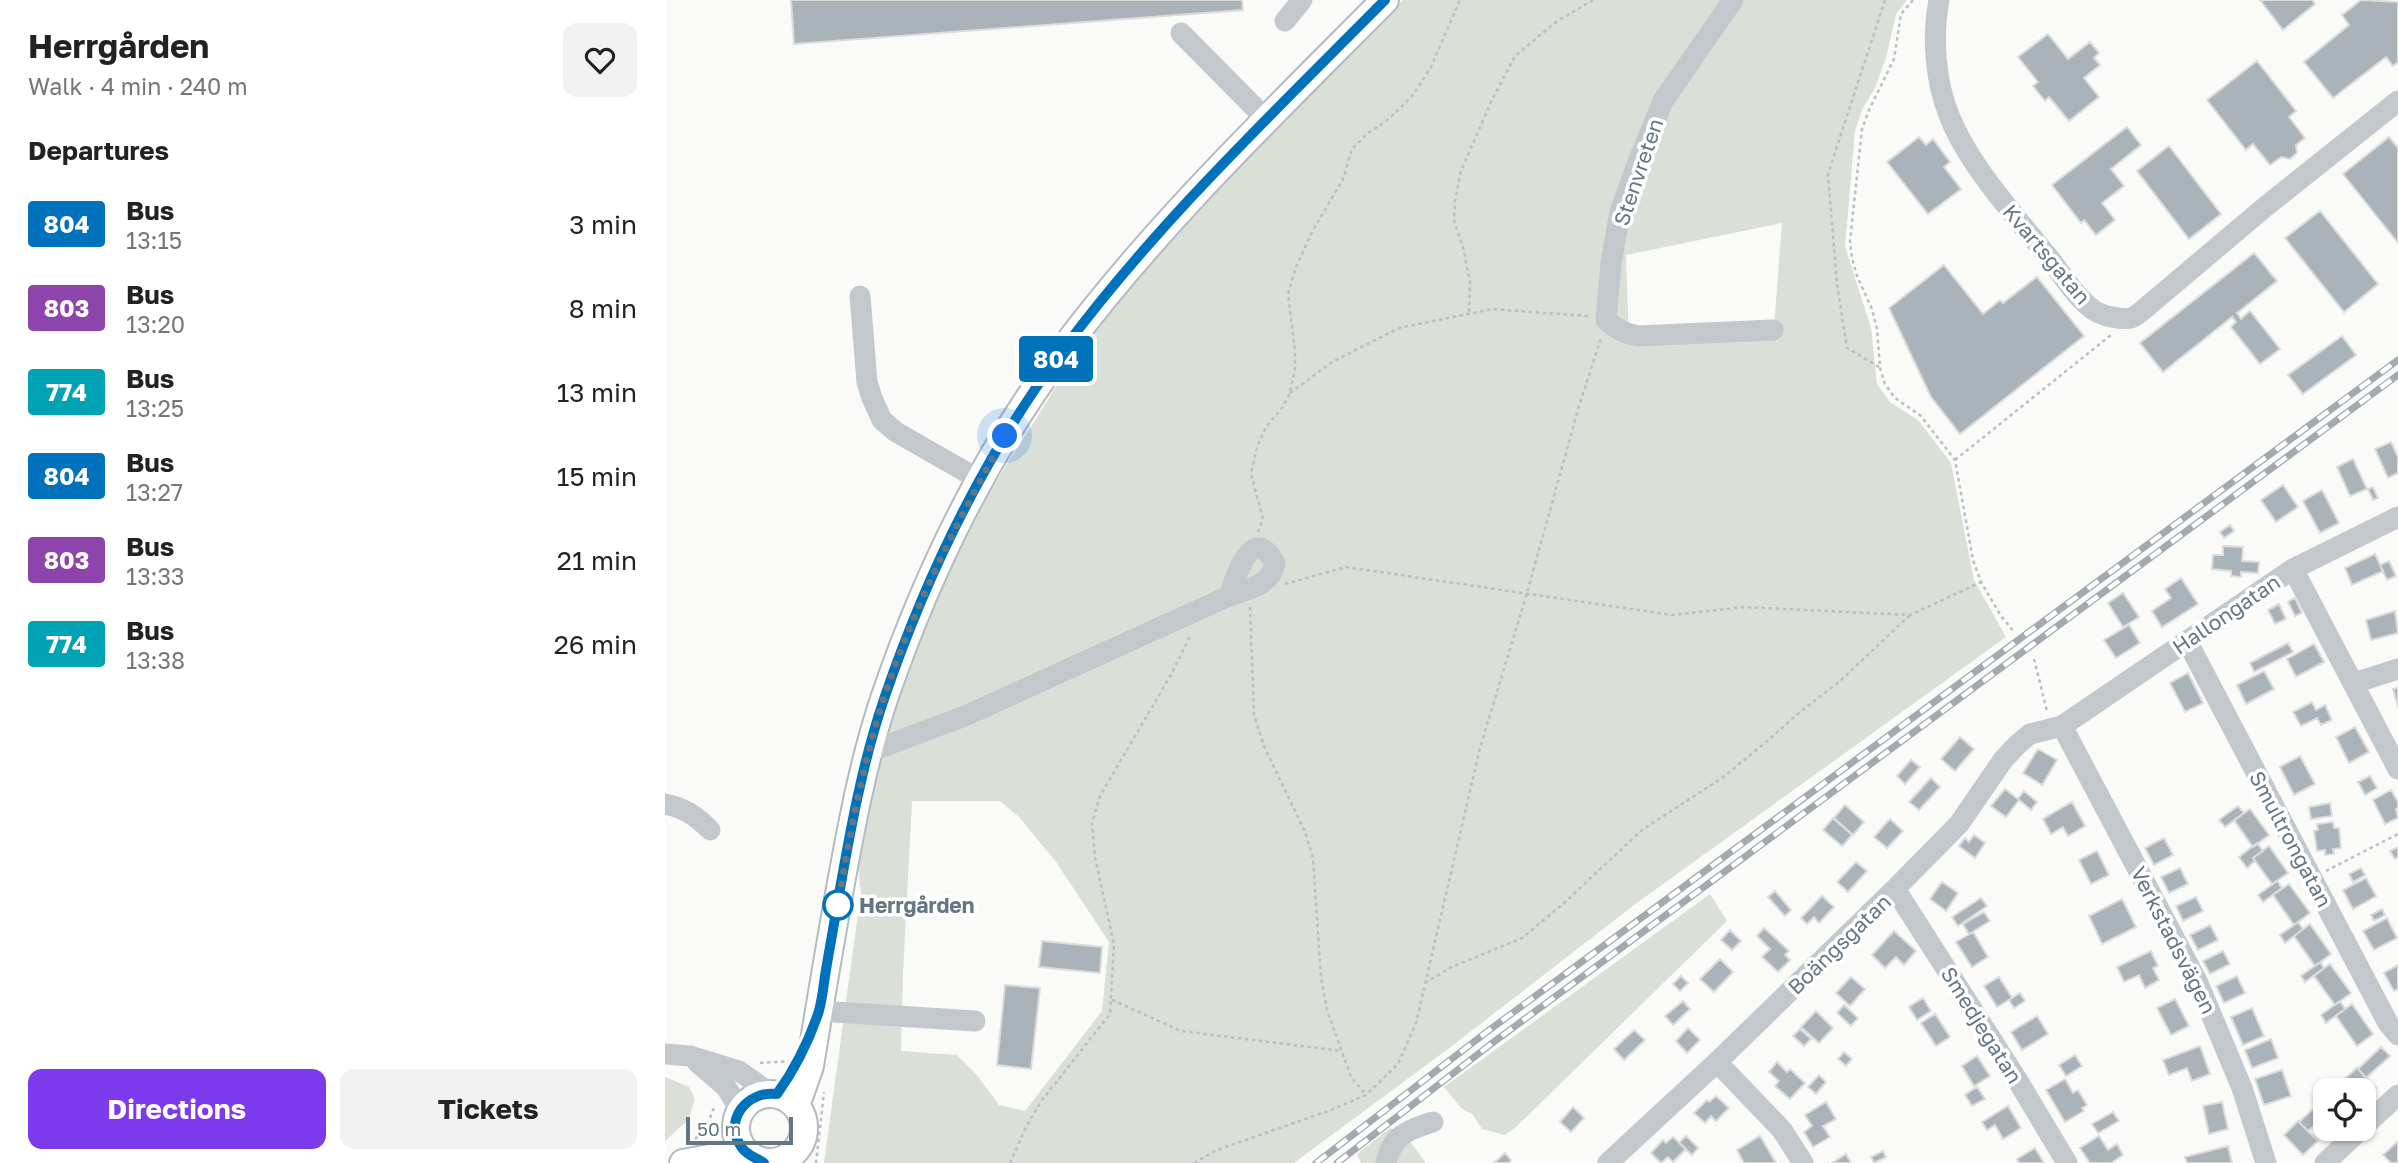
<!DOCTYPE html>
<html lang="en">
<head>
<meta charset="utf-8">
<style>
  :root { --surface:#fff; --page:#f2f2f2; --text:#222; --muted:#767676; --accent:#7c3aed }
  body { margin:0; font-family:"Golos Text",sans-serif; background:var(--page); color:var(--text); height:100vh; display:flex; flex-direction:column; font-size:26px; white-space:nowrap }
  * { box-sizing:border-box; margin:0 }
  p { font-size:23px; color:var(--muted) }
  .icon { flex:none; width:38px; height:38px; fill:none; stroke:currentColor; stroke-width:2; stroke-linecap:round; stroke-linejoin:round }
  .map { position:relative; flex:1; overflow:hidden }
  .drawer { display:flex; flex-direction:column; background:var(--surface); width:665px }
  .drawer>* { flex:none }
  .badge { padding:0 14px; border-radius:5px; font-size:24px; line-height:46px }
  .buttons { position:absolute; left:1648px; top:1078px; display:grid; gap:14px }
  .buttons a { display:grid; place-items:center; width:63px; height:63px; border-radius:14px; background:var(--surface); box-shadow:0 2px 5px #0004; font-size:35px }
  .scale { position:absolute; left:21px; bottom:18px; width:107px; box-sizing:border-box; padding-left:7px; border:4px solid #657683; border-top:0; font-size:19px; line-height:24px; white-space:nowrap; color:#657683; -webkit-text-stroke:5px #fff; paint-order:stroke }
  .you { position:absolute; width:35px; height:35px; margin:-18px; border:5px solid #fff; border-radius:50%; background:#1a73e8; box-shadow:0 0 0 10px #1a73e833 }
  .map>.badge { position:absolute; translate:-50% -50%; box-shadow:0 0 0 4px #fff }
  h2 { padding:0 28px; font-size:26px; line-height:63px }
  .round { display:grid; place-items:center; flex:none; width:74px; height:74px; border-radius:14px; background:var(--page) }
  .summary { display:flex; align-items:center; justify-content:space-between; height:119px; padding:0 28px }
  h1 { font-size:33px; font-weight:700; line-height:52px }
  .primary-button { display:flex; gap:14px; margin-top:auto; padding:14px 28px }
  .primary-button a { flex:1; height:80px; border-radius:14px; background:var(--accent); color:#fff; font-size:28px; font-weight:700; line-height:80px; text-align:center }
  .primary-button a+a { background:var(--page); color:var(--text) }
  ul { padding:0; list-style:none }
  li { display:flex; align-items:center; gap:21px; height:84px; padding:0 28px }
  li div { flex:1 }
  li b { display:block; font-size:26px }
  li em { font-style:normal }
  li .badge { min-width:77px; font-weight:700; text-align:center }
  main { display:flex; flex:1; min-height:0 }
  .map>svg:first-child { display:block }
  .green { fill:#dadfd7; fill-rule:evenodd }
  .building { fill:#aab3b9; stroke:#dcdcda; stroke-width:2 }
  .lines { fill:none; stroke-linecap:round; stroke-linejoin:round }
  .major-casing { stroke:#b5babe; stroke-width:30 }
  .path { stroke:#bbbfc2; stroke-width:2.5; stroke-dasharray:3.5 3.5; stroke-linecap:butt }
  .minor { stroke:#c3c8cc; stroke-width:21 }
  .major { stroke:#fff; stroke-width:26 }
  .rail-casing { stroke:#a2aab0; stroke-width:7 }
  .rail { stroke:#fff; stroke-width:4.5; stroke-dasharray:13; stroke-linecap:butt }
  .line-casing { stroke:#fff; stroke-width:16 }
  .line { stroke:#0072bc; stroke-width:10 }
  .walk { stroke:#657683; stroke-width:7; stroke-dasharray:0 12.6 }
  .stop-dot { fill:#fff; stroke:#0072bc; stroke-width:3.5 }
  .labels { text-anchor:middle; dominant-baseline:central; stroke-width:7; stroke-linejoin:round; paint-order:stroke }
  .street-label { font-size:21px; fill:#657683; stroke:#fff }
  .stop-label { font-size:21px; font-weight:bold; fill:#657683; stroke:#fff; text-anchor:start }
</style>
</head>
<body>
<main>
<section class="drawer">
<div class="summary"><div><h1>Herrgården</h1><p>Walk · 4 min · 240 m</p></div><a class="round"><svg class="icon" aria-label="heart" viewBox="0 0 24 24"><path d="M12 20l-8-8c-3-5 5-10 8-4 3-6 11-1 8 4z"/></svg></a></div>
<h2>Departures</h2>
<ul>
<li><span class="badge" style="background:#0072bc;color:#fff">804</span><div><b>Bus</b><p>13:15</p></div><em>3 min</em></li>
<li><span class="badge" style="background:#8e44ad;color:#fff">803</span><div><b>Bus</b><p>13:20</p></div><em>8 min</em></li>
<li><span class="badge" style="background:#00a3b4;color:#fff">774</span><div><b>Bus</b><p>13:25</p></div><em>13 min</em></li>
<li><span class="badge" style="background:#0072bc;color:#fff">804</span><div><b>Bus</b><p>13:27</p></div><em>15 min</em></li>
<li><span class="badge" style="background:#8e44ad;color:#fff">803</span><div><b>Bus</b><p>13:33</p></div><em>21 min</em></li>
<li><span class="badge" style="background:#00a3b4;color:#fff">774</span><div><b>Bus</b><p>13:38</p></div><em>26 min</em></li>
</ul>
<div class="primary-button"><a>Directions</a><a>Tickets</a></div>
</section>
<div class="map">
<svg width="1733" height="1163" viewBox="0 0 1733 1163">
  <rect width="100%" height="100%" fill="#fafaf8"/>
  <path class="green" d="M738,0H1242L1231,14L1221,58L1210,88L1197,110L1190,131L1180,246L1206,328L1212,384L1225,402L1253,420L1286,463L1309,580L1341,637L969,905L787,1046L629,1163H159L196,892C187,846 210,774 224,729C247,654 283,571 320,501C334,475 352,449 368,424C396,378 425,332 460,291C546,188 644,95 738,0ZM1117,223L1108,339L964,341L961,255ZM247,801H335L355,818L391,862L444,942L437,1011L360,1111L334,1105L311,1074L292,1055L236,1051L238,972Z
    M1045,894L1062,921L851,1127L840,1135L817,1129L808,1115L796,1108L779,1087Z
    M0,1077L24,1087L30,1099L23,1120L0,1141Z
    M725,1128L738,1132L761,1163H696L692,1154Z"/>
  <path class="building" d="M126,0H577L578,10L129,44Z
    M1595,0H1647L1650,4L1618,30Z
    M1696,0L1733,2V62L1728,66L1721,57L1668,98L1639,62L1684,25L1677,15Z
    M1383,34L1403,59L1425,42L1434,53L1429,58L1435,65L1419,78L1434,97L1404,121L1384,97L1380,101L1368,86L1373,82L1353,57Z
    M1592,61L1631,111L1624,117L1640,138L1631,145L1632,153L1625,159L1616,157L1605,165L1588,144L1581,150L1542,100Z
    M1462,127L1476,145L1446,169L1459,186L1437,203L1450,220L1431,235L1419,220L1416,223L1387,185Z
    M1254,137L1261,145L1268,139L1285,162L1279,167L1296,189L1263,214L1222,162Z
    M1724,137L1733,148V243L1678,174Z
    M1504,146L1556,214L1524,239L1472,171Z
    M1655,211L1713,284L1679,312L1620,238Z
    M1589,253L1612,281L1572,313L1576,319L1585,311L1615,349L1595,364L1566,327L1571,322L1567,317L1498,372L1475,343Z
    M1279,265L1318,314L1335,300L1338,303L1372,277L1419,336L1295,434L1266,397L1224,308Z
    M1677,336L1691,355L1638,394L1623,375Z
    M1726,442L1733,457V473L1723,478L1710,449Z
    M1688,459L1702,489L1685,496L1672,467Z
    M1618,485L1633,507L1611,522L1596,500Z
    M1708,487L1713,498L1708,500L1703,489Z
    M1657,490L1674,523L1655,533L1638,501Z
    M1565,525L1569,531L1559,538L1555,532Z
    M1558,546L1578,547L1577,561L1594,562L1593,573L1576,572V577L1566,576V571L1547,569L1548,555H1558Z
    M1710,554L1718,571L1687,585L1680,568Z
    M1724,561L1731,576L1722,580L1715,565Z
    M1516,578L1533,604L1497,627L1487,611L1506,598L1500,589Z
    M1458,593L1474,617L1458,627L1443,603Z
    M1630,598L1637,613L1630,616L1623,602Z
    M1614,604L1621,619L1610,624L1603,610Z
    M1730,611L1733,633L1706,640L1701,620Z
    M1464,625L1475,643L1451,658L1439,640Z
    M1623,643L1628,652L1589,672L1585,663Z
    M1649,644L1659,662L1631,677L1622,659Z
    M1599,671L1609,689L1581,704L1572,685Z
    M1523,673L1538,703L1520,712L1505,683Z
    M1733,688V707L1728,689Z
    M1647,702L1651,710L1660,705L1667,720L1656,725L1652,718L1636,726L1628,712Z
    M1690,727L1704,752L1684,763L1671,737Z
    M1295,737L1309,749L1290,771L1276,759Z
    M1373,749L1392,760L1377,785L1358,773Z
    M1635,756L1650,784L1629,795L1615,767Z
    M1246,760L1255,767L1240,784L1232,776Z
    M1705,776L1712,788L1700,795L1693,782Z
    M1266,778L1275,787L1254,810L1244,802Z
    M1340,789L1354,800L1341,817L1326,806Z
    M1726,790L1733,802V808L1731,809L1733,818L1720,824L1708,800Z
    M1359,791L1372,802L1366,810L1353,799Z
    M1407,802L1420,826L1403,836L1398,827L1386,834L1378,819Z
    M1665,803L1667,816L1646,819L1644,807Z
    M1180,805L1199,822L1188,835L1169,818Z
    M1573,806L1579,813L1560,827L1554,820Z
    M1585,809L1604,835L1588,847L1569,820Z
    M1168,818L1187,835L1177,846L1158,830Z
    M1225,819L1238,831L1222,848L1209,837Z
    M1668,822L1669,828H1674L1676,848L1668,849L1669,854L1660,855V850L1652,851L1649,831L1653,830L1652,824Z
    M1309,835L1320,843L1310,858L1294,846L1300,838L1304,842Z
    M1499,838L1508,855L1489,865L1480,848Z
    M1592,843L1598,851L1588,858L1590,861L1582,868L1574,857Z
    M1604,846L1623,873L1607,884L1588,858Z
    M1733,847V857L1730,859L1725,851Z
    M1432,851L1444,875L1426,884L1414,860Z
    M1191,862L1202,871L1183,892L1172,882Z
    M1515,868L1523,884L1504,893L1496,877Z
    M1696,868L1700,875L1688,882L1684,874Z
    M1701,878L1711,896L1688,909L1678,890Z
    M1612,881L1617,888L1598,902L1593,895Z
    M1277,882L1293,893L1281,911L1265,899Z
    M1624,884L1645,913L1629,925L1608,895Z
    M1110,891L1126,910L1120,916L1103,897Z
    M1157,896L1169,907L1154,923L1149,917L1142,924L1136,918Z
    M1531,897L1538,911L1518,921L1511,906Z
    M1316,898L1322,906L1293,926L1287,917Z
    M1457,899L1471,927L1437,944L1424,916Z
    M1717,909L1720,915L1709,921L1706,915Z
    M1319,912L1325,921L1304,934L1298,924Z
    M1722,918L1732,938L1709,950L1698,931Z
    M1633,922L1638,929L1620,943L1615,935Z
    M1645,924L1666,954L1650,966L1629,936Z
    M1545,925L1553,940L1533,950L1525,935Z
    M1099,928L1124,951L1120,955L1125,960L1113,972L1097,957L1105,949L1092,936Z
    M1065,930L1076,941L1067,950L1056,940Z
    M1229,931L1251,951L1239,965L1231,957L1220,968L1207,955Z
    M1308,932L1323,957L1307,967L1291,942Z
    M377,941L437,947L435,973L374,967Z
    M1486,951L1493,966L1488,968L1494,980L1480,988L1474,975L1459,982L1452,967Z
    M1558,951L1565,964L1545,974L1538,961Z
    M1055,959L1068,972L1049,992L1035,979Z
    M1655,962L1659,968L1640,982L1636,976Z
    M1665,964L1686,993L1670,1005L1649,976Z
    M1733,965V989L1729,991L1719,973Z
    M1016,976L1023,983L1015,991L1008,984Z
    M1572,976L1580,993L1559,1003L1551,986Z
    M1186,977L1200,989L1185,1006L1171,993Z
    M1334,977L1347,998L1332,1007L1319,986Z
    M340,985L375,988L366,1069L332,1065Z
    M1355,993L1360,1001L1349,1008L1344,1000Z
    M1258,998L1266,1011L1252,1020L1244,1007Z
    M1510,999L1524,1026L1506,1035L1492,1008Z
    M1018,1001L1025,1009L1008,1025L1000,1016Z
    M1675,1001L1680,1009L1661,1023L1656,1015Z
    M1687,1004L1708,1034L1692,1046L1671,1016Z
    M1179,1005L1193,1018L1186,1026L1172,1013Z
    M1587,1008L1599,1036L1578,1045L1566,1017Z
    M1151,1011L1168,1028L1154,1043L1136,1027Z
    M1270,1014L1285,1037L1271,1046L1256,1023Z
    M1372,1016L1383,1034L1357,1050L1346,1032Z
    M1023,1028L1035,1040L1022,1053L1011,1041Z
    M1135,1029L1146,1039L1139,1046L1128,1036Z
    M969,1030L980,1040L959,1060L949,1049Z
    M1606,1039L1613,1058L1587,1068L1580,1050Z
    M1535,1046L1545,1074L1527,1081L1522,1068L1504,1075L1498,1060Z
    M1716,1047L1725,1056L1701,1078L1693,1069Z
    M1179,1052L1187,1059L1181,1066L1173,1059Z
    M1410,1055L1417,1066L1401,1076L1394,1065Z
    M1312,1056L1325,1076L1309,1086L1297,1066Z
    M1112,1062L1122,1072L1125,1069L1140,1083L1125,1099L1110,1086L1114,1081L1104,1072Z
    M1692,1068L1711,1088L1699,1099V1090H1685L1677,1081Z
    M1617,1070L1626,1096L1599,1105L1590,1079Z
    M1154,1075L1161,1082L1151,1094L1143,1087Z
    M1400,1079L1408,1093L1413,1090L1422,1105L1417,1108L1419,1111L1400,1122L1381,1090Z
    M1312,1087L1320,1099L1307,1106L1300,1095Z
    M1051,1096L1064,1108L1051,1121L1046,1116L1040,1123L1029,1113L1042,1100L1044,1102Z
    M1658,1100L1661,1103V1115L1643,1131L1634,1122Z
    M1161,1102L1171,1119L1158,1126L1165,1137L1148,1147L1139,1132L1147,1126L1140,1115Z
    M1557,1102L1563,1129L1544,1134L1538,1106Z
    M1343,1106L1356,1128L1338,1139L1330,1125L1322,1130L1317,1122Z
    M908,1107L919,1118L906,1132L895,1122Z
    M1448,1112L1454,1121L1433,1133L1427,1124Z
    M1633,1121L1653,1141L1638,1155L1619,1135Z
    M1021,1136L1033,1148L1027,1155L1014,1143Z
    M1095,1136L1111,1163H1079L1072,1150Z
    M1434,1136L1443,1150L1452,1144L1458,1155L1446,1163H1425L1415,1148Z
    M1008,1137L1021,1149L1008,1162L1003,1157L996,1163L986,1153L998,1140L1001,1143Z
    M1733,1141V1163H1726L1718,1155Z
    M1563,1146L1567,1163H1522L1520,1157Z
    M1370,1148L1379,1163H1354L1352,1159Z
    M1218,1151L1221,1157L1209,1163L1206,1157Z
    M840,1153L846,1160L844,1163H829Z
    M1181,1154L1186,1163H1167Z"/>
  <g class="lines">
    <defs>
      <path id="major" d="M71 1128a34 34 0 1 1 68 0a34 34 0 1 1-68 0Z
        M131,1106L145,1066C154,1009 164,951 174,894C186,828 198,762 219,699C261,576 320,454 398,350C493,223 609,112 720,0
        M18,1163L55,1156L90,1159"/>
    </defs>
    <use href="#major" class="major-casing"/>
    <path class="path" d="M1248,0L1236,14L1229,59L1204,110L1197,129L1185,241L1187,258L1192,276L1207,309L1212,329L1215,368L1220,384L1230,398L1256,416L1290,460L1308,560L1316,582L1336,616L1349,632
      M804,312L805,282L798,247L789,221L790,201L796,171L826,102L850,56L891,22L928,0
      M1214,367L1182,348L1172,284L1163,174L1220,0
      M625,393L667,362L734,328L827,309L923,316
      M1290,460L1446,335
      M593,532L598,519L586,474L592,447L601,427L617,408L625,393L630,368V352L623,294L631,267L647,232L678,179L687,149L703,133L724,119L748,95L766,67L795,0
      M620,584L681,567L1007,615L1079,607L1245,615L1316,582
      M585,607L589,715L599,746L640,832L648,858L656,978L662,1010L686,1077L701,1095
      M1369,659L1382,711
      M1661,871L1733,834
      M760,983L787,967L857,938L898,904L977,830L1057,778L1100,743L1135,712L1174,682L1245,615
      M447,1000L516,1031L677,1051
      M95,1063L127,1061
      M40,1131L50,1105
      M30,1139L40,1131L44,1138
      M151,1163L159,1092
      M345,1163L361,1127L377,1100L445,1014L449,944L430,857L427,823L435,796L507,673L526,634
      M529,1163L552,1150L666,1110L701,1095L733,1064L751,1023L815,748L862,593L914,406L936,338"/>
    <path class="minor" d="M1068,0L998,101L971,167L955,212L946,263L941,320C951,329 959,333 973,336L1108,330
      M1274,0C1267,37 1270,80 1284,115C1304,167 1354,220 1388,263C1400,279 1413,300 1430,311C1438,316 1457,320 1466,318C1472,316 1479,309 1484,305L1600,207L1733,101
      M620,21L637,0
      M516,33L602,120
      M195,296L202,382L207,398L217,420L231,432L315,480
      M1628,569L1733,769
      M1522,641L1723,1023L1733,1035
      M1689,683L1733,669
      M1397,726L1533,983L1577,1088L1601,1163
      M204,752L300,716L564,596C583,590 606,585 610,563C587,521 570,578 564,596
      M0,804C18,807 33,817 45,830
      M1230,889L1353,1081L1402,1163
      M154,1011L310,1021
      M0,1054L25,1056L74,1071L105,1093
      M32,1062L61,1087L75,1110
      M1052,1062L1117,1130L1138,1163
      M1699,1126L1733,1095
      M721,1163C727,1135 743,1130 768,1122
      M943,1163L1052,1062L1230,889L1294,824L1338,760L1352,745L1365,734L1397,726L1628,569L1733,517
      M1660,1163L1696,1129"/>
    <use href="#major" class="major"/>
    <defs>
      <path id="rail" d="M651,1163L823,1031L1733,360
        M672,1163L830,1041L1733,375"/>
    </defs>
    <use href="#rail" class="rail-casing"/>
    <use href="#rail" class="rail"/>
  </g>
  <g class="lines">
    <defs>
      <path id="line" d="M99,1163C92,1158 83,1156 77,1148C57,1121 82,1090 112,1094C130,1069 143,1043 153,1014C157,1002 158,989 160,976C164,951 169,925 173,900C185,832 197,764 219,699C261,576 320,455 397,351C491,224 609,112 720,0"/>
    </defs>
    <use href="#line" class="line-casing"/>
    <use href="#line" class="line"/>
    <path class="walk" d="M173,905L171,913C184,842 196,770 218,701C248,609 292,521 340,436"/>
  </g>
  <circle class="stop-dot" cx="173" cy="905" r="14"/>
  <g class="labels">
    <g class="street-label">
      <text transform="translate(973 172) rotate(-71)">Stenvreten</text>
      <text transform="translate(1382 254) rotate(50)">Kvartsgatan</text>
      <text transform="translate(1561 614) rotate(-34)">Hallongatan</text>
      <text transform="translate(1626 839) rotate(62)">Smultrongatan</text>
      <text transform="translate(1509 940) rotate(63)">Verkstadsvägen</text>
      <text transform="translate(1174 944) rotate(-44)">Boängsgatan</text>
      <text transform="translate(1317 1025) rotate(58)">Smedjegatan</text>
    </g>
    <g class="stop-label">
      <text x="194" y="905">Herrgården</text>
    </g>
  </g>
</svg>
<div class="buttons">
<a><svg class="icon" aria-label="locate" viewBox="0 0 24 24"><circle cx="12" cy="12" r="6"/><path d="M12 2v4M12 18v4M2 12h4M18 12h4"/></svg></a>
</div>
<div class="scale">50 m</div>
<div class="you" style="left:340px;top:436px"></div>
<b class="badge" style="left:391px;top:359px;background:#0072bc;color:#fff">804</b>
</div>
</main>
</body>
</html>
